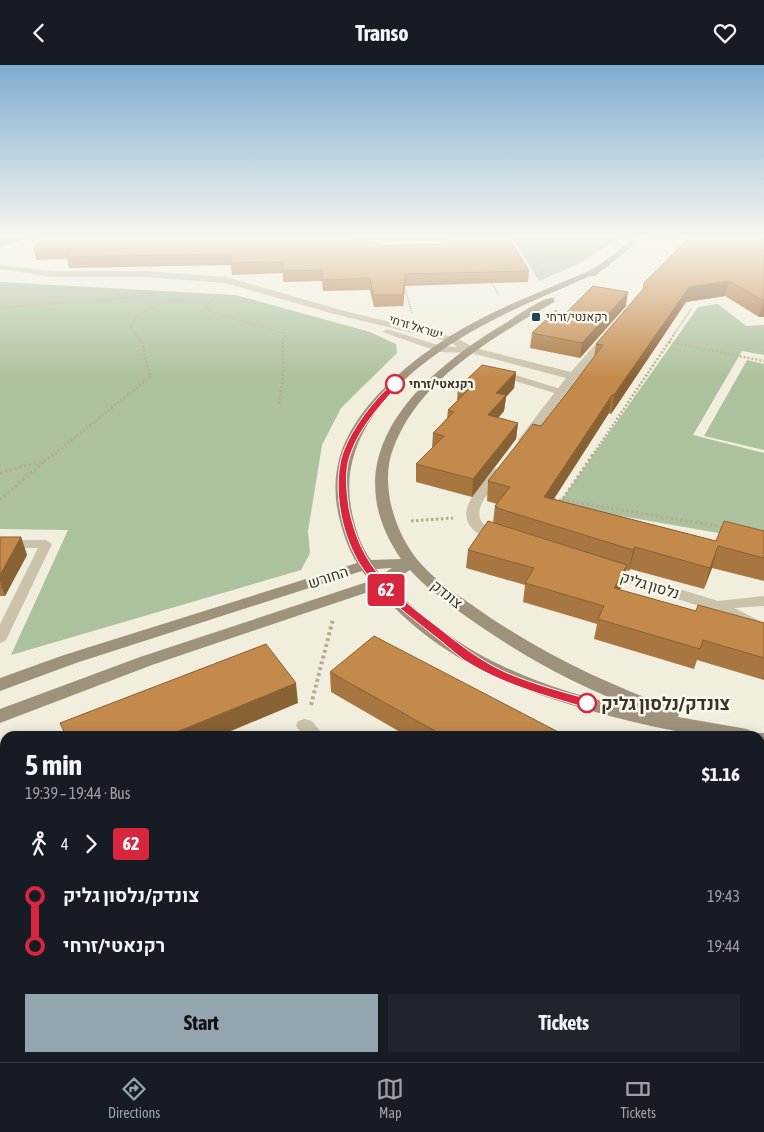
<!DOCTYPE html>
<html lang="en">
<head>
<meta charset="utf-8">
<style>
  :root { --surface:#171b24; --page:#20242c; --text:#f1f3f6; --muted:#9ea1a6; --line:#363941; --accent:#93a5af }
  body { margin:0; font-family:"Asap Condensed",Heebo,sans-serif; background:var(--page); color:var(--text); height:100vh; display:flex; flex-direction:column; font-size:19px; white-space:nowrap }
  * { box-sizing:border-box; margin:0 }
  p { font-size:16px; color:var(--muted) }
  .icon { flex:none; width:28px; height:28px; fill:none; stroke:currentColor; stroke-width:2; stroke-linecap:round; stroke-linejoin:round }
  .map { position:relative; flex:1; overflow:hidden }
  .sheet { position:absolute; left:0px; top:666px; width:765px; height:331px; display:flex; flex-direction:column; background:var(--surface); border-radius:15px 15px 0 0; box-shadow:0 2px 12px #0003 }
  .sheet>* { flex:none }
  .badge { padding:0 10px; border-radius:4px; font-size:18px; line-height:32px }
  .map>.badge { position:absolute; translate:-50% -50%; box-shadow:0 0 0 2px #fff }
  .legs { display:flex; align-items:center; gap:8px; height:55px; padding:0 25px; font-size:16px }
  .legs p { margin-inline-start:auto }
  .overview { display:flex; align-items:center; justify-content:space-between; height:85px; padding:0 25px }
  h1 { font-size:28px; font-weight:700; line-height:38px }
  .button { display:flex; gap:10px; margin-top:auto; padding:10px 25px }
  .button a { flex:1; height:58px; border-radius:0px; background:var(--accent); color:#111; font-size:20px; font-weight:700; line-height:58px; text-align:center }
  .button a+a { background:var(--page); color:var(--text) }
  ul { padding:0 25px; list-style:none }
  li { display:flex; align-items:center; gap:18px; height:50px; font-size:19px }
  li i { display:grid; place-items:center; width:8px; height:100%; margin:0 6px; background:currentColor }
  li i::after { content:''; width:12px; height:12px; margin:-6px; border:4px solid; border-radius:50%; background:var(--surface) }
  li p { margin-inline-start:auto }
  li:first-child i { background:linear-gradient(#0000 50%,currentColor 0) }
  li:last-child i { background:linear-gradient(currentColor 50%,#0000 0) }
  header { display:flex; justify-content:space-between; align-items:center; height:65px; padding:0 25px; background:var(--surface); font-size:22px; font-weight:700 }
  .dock { display:flex; justify-content:space-around; align-items:center; height:70px; border-top:1px solid var(--line); background:var(--surface); font-size:14px; color:var(--muted) }
  .dock a { display:grid; justify-items:center; gap:2px }
  .dock .active { color:var(--accent) }
  .map>svg:first-child { display:block }
  .green { fill:#acc19e }
  .lines { fill:none; stroke-linecap:round; stroke-linejoin:round }
  .path-far3 { stroke:#b6ac94; stroke-width:2; stroke-dasharray:1 1; stroke-linecap:butt }
  .path-far2 { stroke:#b6ac94; stroke-width:2.5; stroke-dasharray:2 2; stroke-linecap:butt }
  .path-far1 { stroke:#b6ac94; stroke-width:3; stroke-dasharray:2.5 2.5; stroke-linecap:butt }
  .path { stroke:#b6ac94; stroke-width:4; stroke-dasharray:3 3; stroke-linecap:butt }
  .lane { fill:#cac2aa; fill-rule:evenodd }
  .street { fill:#cac2aa; fill-rule:evenodd }
  .secondary { fill:#9e927c; fill-rule:evenodd }
  .wall { fill:#a87741 }
  .shaded-wall { fill:#886135 }
  .building { fill:#c38a4c; stroke:#886135 }
  .line-1 { fill:#d7263d; stroke:#fff }
  .poi-dot { fill:#204559; stroke:#faf7eb; stroke-width:2 }
  .stop-1-dot { fill:#fff; stroke:#d7263d; stroke-width:2.5 }
  .labels { text-anchor:middle; dominant-baseline:central; stroke-width:5; stroke-linejoin:round; paint-order:stroke }
  .far-poi-label { font-size:12px; fill:#38322a; stroke:#faf7eb; text-anchor:start }
  .far-street-label { font-size:12px; fill:#38322a; stroke:#faf7eb }
  .far-stop-label { font-size:12px; font-weight:bold; fill:#38322a; stroke:#faf7eb; text-anchor:start }
  .street-label { font-size:15px; fill:#38322a; stroke:#faf7eb }
  .near-stop-label { font-size:18px; font-weight:bold; fill:#38322a; stroke:#faf7eb; text-anchor:start }
</style>
</head>
<body>
<header><svg class="icon" aria-label="back" viewBox="0 0 24 24"><path d="M15 5l-7 7 7 7"/></svg>Transo<svg class="icon" aria-label="heart" viewBox="0 0 24 24"><path d="M12 20l-8-8c-3-5 5-10 8-4 3-6 11-1 8 4z"/></svg></header>
<div class="map">
<svg width="764" height="997" viewBox="0 0 764 997">
  <rect width="100%" height="100%" fill="#f2eede"/>
  <path class="green" d="M512,173H614L615,175L583,197L539,216Z
    M0,217L236,230L370,267L396,279L397,288L341,343L322,380L308,466L310,488L301,505L11,590L68,465L0,464Z
    M718,239L746,261L764,260V290L742,286L693,370L764,388V476L558,440L698,242Z
    M747,295L764,299V385L704,371Z
    M760,840H764V997H755L754,993L760,992Z"/>
  <g class="lines">
    <path class="path-far3" d="M538,173L549,185L538,191L544,197
      M547,208L537,200L588,176L582,173
      M491,216L499,230
      M403,218L412,248
      M214,232L206,242L211,247L286,269
      M0,243L156,230
      M136,269L131,263L135,251L164,237L189,232
      M674,269L692,243"/>
    <path class="path-far2" d="M669,277L764,296
      M279,339L284,302L282,277L287,268
      M52,391L150,312L142,278L135,268
      M592,391L675,268"/>
    <path class="path-far1" d="M0,408L46,395L53,389
      M0,435L45,396
      M554,435H562L593,389
      M562,435L724,462
      M411,456L453,453"/>
    <path class="path" d="M311,640L333,554"/>
    <path class="lane" d="M499,305L564,325L566,327L561,330L496,310L495,308Z
      M0,475H46L52,479L7,573L5,576L0,578V559L38,483H0Z"/>
    <path class="street" d="M440,173L445,176L449,186L448,188L429,189V185L440,184L438,178L429,176L346,178L342,176L346,174Z
      M0,200L53,206H145L226,212L344,246L457,273L475,283L571,307L605,268L608,267L613,270L577,313L528,378L524,379L518,375L566,313L471,288L440,287L382,267L387,264L441,281L457,282L450,277L338,250L225,218L145,212H53L0,204Z
      M499,403L505,407C496,421 466,446 486,461C493,466 502,467 507,473L505,476C497,478 486,474 479,469C449,450 480,422 494,404Z
      M606,501L718,536L764,531V541L734,543L764,558V570L711,545L601,509L598,506L601,503Z
      M305,654L312,656L324,671H304L296,661L298,656Z
      M0,693L5,695V717L0,715Z
      M0,744L5,746V767L0,765Z
      M80,992H106V997H80Z
      M688,992H714L716,997H690Z"/>
    <path class="secondary" d="M634,173H643L595,211H590C553,228 515,242 480,262C415,297 337,360 351,442C354,460 360,480 371,495L401,494C330,391 419,310 504,259C514,253 544,231 554,233V237C493,273 419,313 393,384C379,421 396,472 422,500C436,516 455,528 472,540C535,585 603,618 676,644L679,649L678,652L747,664L755,668H764V682L760,681V671C744,671 727,673 711,671C673,667 635,658 599,648C514,625 436,593 377,524L152,600L0,658V644L140,592L370,516L362,506L76,598L0,626V613L64,590L357,498C348,484 343,468 339,452C335,435 334,416 338,399C351,339 422,285 473,258C500,243 528,232 556,220C569,214 582,210 594,203C608,195 621,183 634,173ZM392,503L381,510L376,504ZM410,505C424,521 443,534 460,547C515,587 574,620 638,644C545,626 454,590 389,518Z"/>
  </g>
  <path class="wall" d="M42,173L384,180L445,179L448,178L446,173H509L529,206L528,217L405,221L403,241L374,242L370,225L323,226L322,216L283,217V208L232,210L231,200L69,203L67,194L36,195L34,184Z
    M764,173V252H759L725,231L686,237L611,349L609,348L554,434L716,476L764,466V516L712,503L704,524L630,504L629,506L625,505L623,519L619,525L696,546L764,558V615L697,595L694,604L594,574L597,559L523,537L525,520L466,503L468,485L493,458L495,441L497,439L487,436L488,416L541,361L566,329L594,292L596,279L643,225L644,218Z
    M626,241L580,293L530,283L532,268L561,253Z
    M516,307L514,323L506,332L504,346L498,353L518,358L516,374L472,432L416,417V399L432,383L433,368L447,353L448,345L457,336L458,323Z
    M0,472H21L27,490L5,531H0Z
    M330,607L566,671H407L331,627Z
    M760,716H764V800L760,799Z"/>
  <path class="shaded-wall" d="M0,173H28L0,182Z
    M405,209V221L403,241V230Z
    M729,216L725,231L686,237L611,349L614,330L689,222Z
    M628,227L626,241L580,293L582,278Z
    M763,236H764V252H759Z
    M516,307L514,323L506,332L504,346L486,367L488,350L496,328Z
    M612,330L609,348L542,452L544,432Z
    M518,358L516,374L472,432L473,414Z
    M21,472L27,490L5,531L0,516V510Z
    M718,481L712,503L704,524L710,503Z
    M635,482L630,504L629,506L633,485Z
    M627,500L623,519L610,543L614,523Z
    M296,618L298,638L219,671H167Z
    M0,972L5,981V986L0,992Z"/>
  <path class="building" d="M42,173H353L384,180L445,179L451,176L450,173H509L529,206L405,209L403,230H373L370,213L323,215L322,205L283,206V197L230,198L232,189L67,192L72,183L34,184Z
    M689,173H764V236L729,216L689,222L614,330H612L544,432L716,476L724,456L764,466V493L718,481L710,503L635,482L633,485L500,444L495,441L510,422L488,416L533,359L541,361L566,329L603,280L596,279L644,223V218Z
    M593,221L628,227L582,278L532,268L556,245L561,253Z
    M482,300L516,307L496,328L506,330L488,350L518,358L473,414L416,399L444,371L433,368L454,347L448,345L468,325L458,323Z
    M488,456L627,500L614,523L696,546L698,540L764,558V593L703,575L700,584L598,554L604,541L525,518L534,503L468,485Z
    M0,472H21L0,510Z
    M374,571L566,671H444L330,607Z
    M266,579L296,618L167,671H66L60,658Z
    M760,716H764V778L760,777Z
    M251,992H383L385,997H252Z"/>
  <linearGradient id="sky" x2="0" y2="1"><stop stop-color="#7dacd1"/><stop offset="0.55" stop-color="#f9f7f0"/><stop offset="1" stop-color="#f9f7f0" stop-opacity="0"/></linearGradient>
  <rect width="764" height="313" fill="url(#sky)"/>
  <path class="line-1" d="M393,318L399,319C379,342 355,367 348,398C345,413 347,428 349,443C361,504 393,528 439,563C460,580 481,596 505,607C533,619 563,627 592,635L593,638L592,642L587,643C546,631 501,619 464,595C453,587 443,577 432,569C406,548 379,529 361,501C343,473 334,432 340,399C344,373 373,335 393,318Z"/>
  <rect class="poi-dot" x="531" y="247" width="10" height="10" rx="2.5"/>
  <g class="stop-1-dot">
    <circle cx="395" cy="319" r="9"/>
    <circle cx="587" cy="638" r="9"/>
  </g>
  <g class="labels">
    <g class="far-poi-label">
      <text x="546" y="252">רקאנטי/זרחי</text>
    </g>
    <g class="far-street-label">
      <text transform="translate(416 262) rotate(17)">ישראל זרחי</text>
    </g>
    <g class="far-stop-label">
      <text x="409" y="319">רקנאטי/זרחי</text>
    </g>
    <g class="street-label">
      <text transform="translate(328 512) rotate(-18)">החורש</text>
      <text transform="translate(650 520) rotate(17)">נלסון גליק</text>
      <text transform="translate(447 529) rotate(39)">צונדק</text>
    </g>
    <g class="near-stop-label">
      <text x="601" y="638">צונדק/נלסון גליק</text>
    </g>
  </g>
</svg>
<b class="badge" style="left:386px;top:525px;background:#d7263d;color:#fff">62</b>
<section class="sheet">
<div class="overview"><div><h1>5 min</h1><p>19:39 – 19:44 · Bus</p></div><b>$1.16</b></div>
<div class="legs"><svg class="icon" aria-label="walk" viewBox="0 0 24 24"><circle cx="13" cy="4" r="2"/><path d="M13 8l-2 6 4 7M11 14l-3 7M7 12l3-4h3l4 4"/></svg>4<svg class="icon" aria-label="forward" viewBox="0 0 24 24"><path d="M9 5l7 7-7 7"/></svg><b class="badge" style="background:#d7263d;color:#fff">62</b></div>
<ul>
<li><i style="color:#d7263d"></i><b>צונדק/נלסון גליק</b><p>19:43</p></li>
<li><i style="color:#d7263d"></i><b>רקנאטי/זרחי</b><p>19:44</p></li>
</ul>
<div class="button"><a>Start</a><a>Tickets</a></div>
</section>
</div>
<nav class="dock">
<a class="active"><svg class="icon" aria-label="directions" viewBox="0 0 24 24"><path d="M12 3l9 9-9 9-9-9zM9 14v-3h6M13 9l2 2-2 2"/></svg>Directions</a>
<a><svg class="icon" aria-label="map" viewBox="0 0 24 24"><path d="M3 6l6-2 6 2 6-2v14l-6 2-6-2-6 2zM9 4v14M15 6v14"/></svg>Map</a>
<a><svg class="icon" aria-label="tickets" viewBox="0 0 24 24"><path d="M3 7h18v10H3zM15 7v10"/></svg>Tickets</a>
</nav>
</body>
</html>
